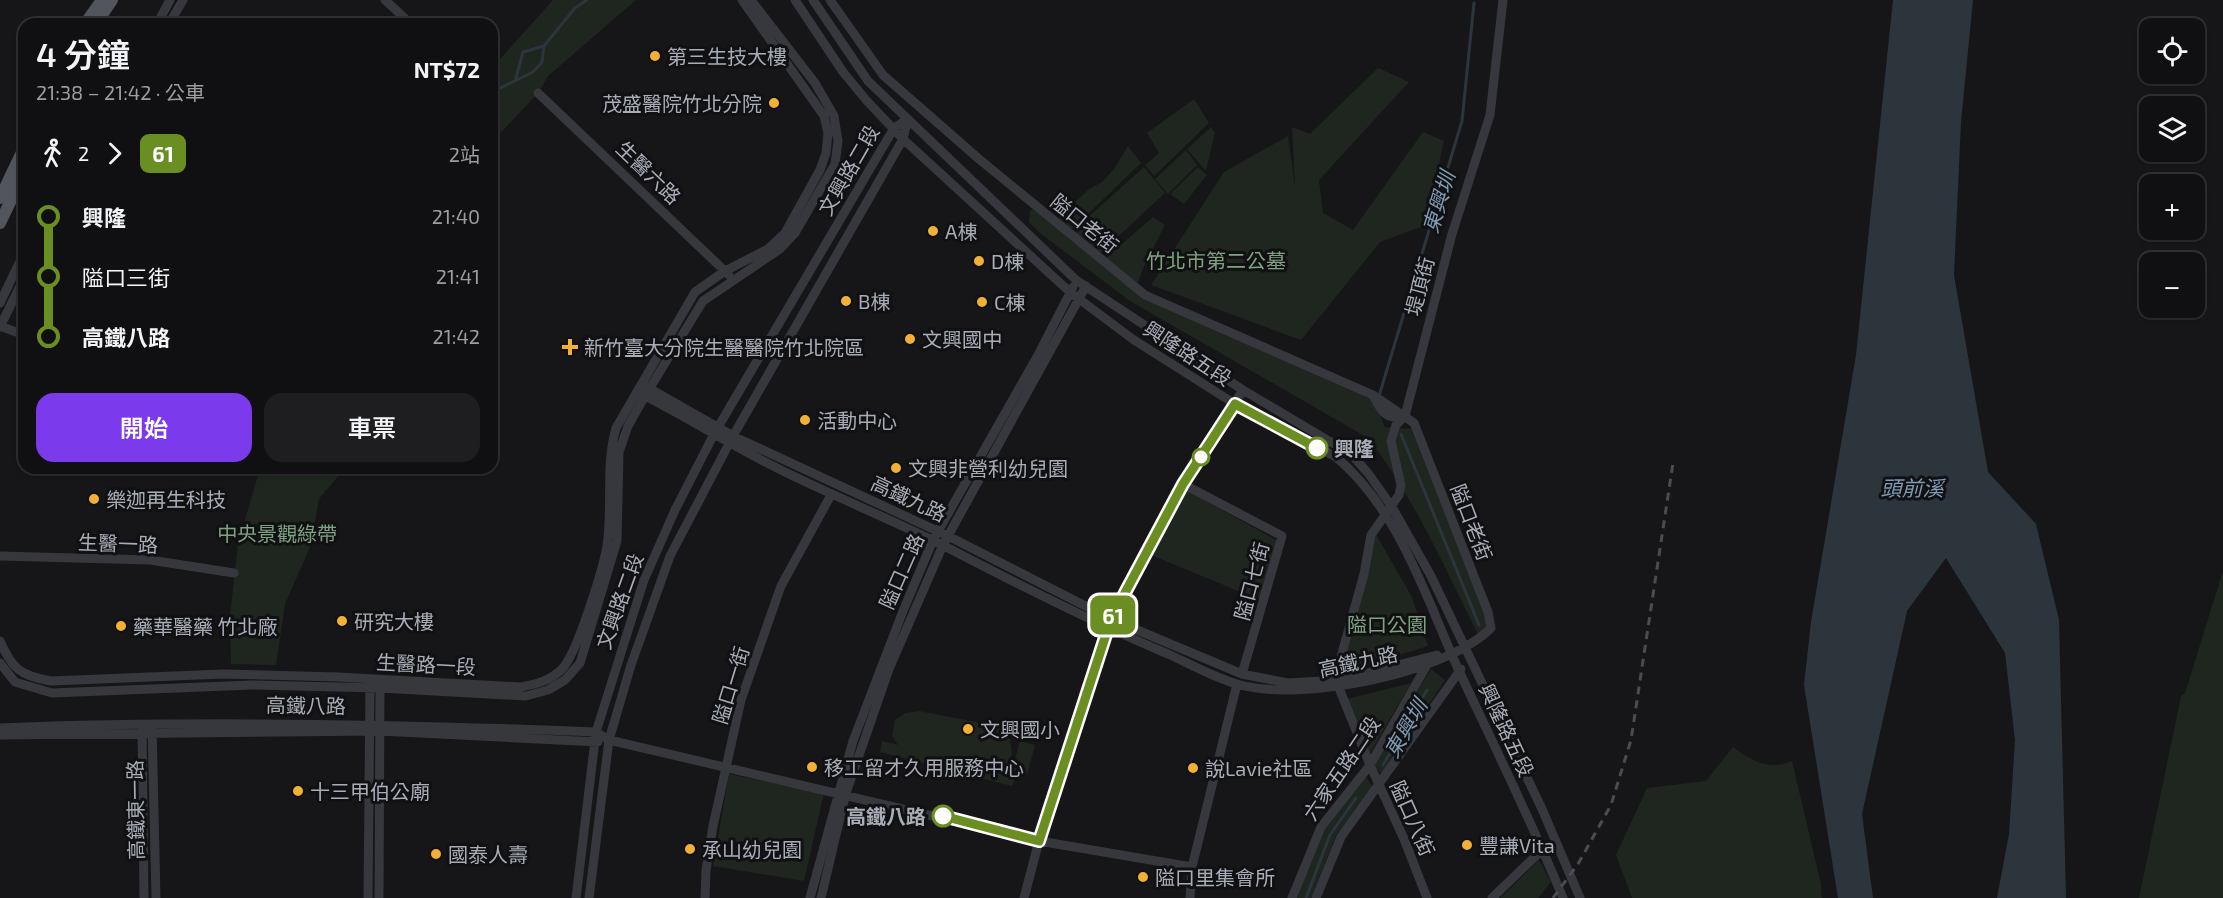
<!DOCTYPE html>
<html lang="zh-TW">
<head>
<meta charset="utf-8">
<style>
  :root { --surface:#101012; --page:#1e1e20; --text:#f1f3f6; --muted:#9c9d9f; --line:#303032; --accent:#7c3aed }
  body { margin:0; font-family:"Exo 2","Noto Sans TC",sans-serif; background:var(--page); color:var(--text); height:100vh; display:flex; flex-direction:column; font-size:22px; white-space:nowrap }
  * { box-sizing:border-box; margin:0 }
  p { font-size:20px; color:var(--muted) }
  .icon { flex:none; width:33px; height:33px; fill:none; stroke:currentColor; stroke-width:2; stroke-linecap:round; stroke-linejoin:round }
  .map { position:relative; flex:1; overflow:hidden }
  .panel { position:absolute; left:18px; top:18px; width:480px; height:456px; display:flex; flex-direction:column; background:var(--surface); border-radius:18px; box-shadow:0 2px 4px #0004,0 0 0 2px var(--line) }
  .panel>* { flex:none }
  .badge { padding:0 12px; border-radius:9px; font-size:21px; line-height:39px }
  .fabs { position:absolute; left:2139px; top:18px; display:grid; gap:12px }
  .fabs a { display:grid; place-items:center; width:66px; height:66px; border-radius:12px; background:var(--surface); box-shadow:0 2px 4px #0004,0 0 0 2px var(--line); font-size:30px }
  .map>.badge { position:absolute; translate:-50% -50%; box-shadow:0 0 0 3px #fff }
  .legs { display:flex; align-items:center; gap:9px; height:66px; padding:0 18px; font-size:20px }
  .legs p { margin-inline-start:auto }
  .summary { display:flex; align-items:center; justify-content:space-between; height:102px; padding:0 18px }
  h1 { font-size:33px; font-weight:600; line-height:45px }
  .button { display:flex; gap:12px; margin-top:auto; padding:12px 18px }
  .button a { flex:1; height:69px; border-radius:18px; background:var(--accent); color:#fff; font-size:24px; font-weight:600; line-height:69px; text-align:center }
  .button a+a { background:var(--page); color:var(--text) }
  ul { padding:0 18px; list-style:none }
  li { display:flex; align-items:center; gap:21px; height:60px; font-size:22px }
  li i { display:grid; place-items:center; width:9px; height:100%; margin:0 8px; background:currentColor }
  li i::after { content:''; width:15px; height:15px; margin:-8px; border:4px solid; border-radius:50%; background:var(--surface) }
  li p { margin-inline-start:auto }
  li:first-child i { background:linear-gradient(#0000 50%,currentColor 0) }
  li:last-child i { background:linear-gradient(currentColor 50%,#0000 0) }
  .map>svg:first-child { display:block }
  .green { fill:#1e261f }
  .water { fill:#2c353c }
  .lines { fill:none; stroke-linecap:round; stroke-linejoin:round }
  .stream { stroke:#2c353c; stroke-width:3 }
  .minor { stroke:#37383d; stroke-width:9 }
  .major { stroke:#53555c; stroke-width:12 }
  .rail { stroke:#4a4c52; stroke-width:3; stroke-dasharray:8 6; stroke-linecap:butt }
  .line-1-casing { stroke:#fff; stroke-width:14 }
  .line-1 { stroke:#6b8e23; stroke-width:9 }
  .poi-dot { fill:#f2b134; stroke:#111113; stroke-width:2 }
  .stop-1-dot { fill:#fff; stroke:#6b8e23; stroke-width:3 }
  .labels { text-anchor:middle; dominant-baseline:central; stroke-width:6; stroke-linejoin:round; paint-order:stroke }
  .poi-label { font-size:20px; fill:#a8adb8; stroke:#111113; text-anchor:start }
  .street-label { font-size:20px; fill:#a8adb8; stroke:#111113 }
  .park-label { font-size:20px; fill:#7fa381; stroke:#111113 }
  .stop-label { font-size:20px; font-weight:bold; fill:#a8adb8; stroke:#111113; text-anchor:start }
  .water-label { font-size:21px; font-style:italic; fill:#7f9bb3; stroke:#111113 }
</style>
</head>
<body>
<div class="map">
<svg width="2223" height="898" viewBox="0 0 2223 898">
  <rect width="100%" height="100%" fill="#161618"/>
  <path class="green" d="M553,0H636L548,76L538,93L492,142V68Z
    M1378,68L1409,82L1319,180L1323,213L1353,230L1423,132L1444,141L1426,225L1380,242L1301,340L1151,285L1224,172L1288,136L1295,187L1292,127L1310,134Z
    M1194,99L1209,123L1154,176L1145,165L1159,153L1147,133Z
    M1211,127L1215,133L1206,171L1187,149Z
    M1128,146L1141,163L1067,234L1054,222L1089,189L1102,182L1114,169Z
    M1186,150L1197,165L1168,194L1155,179Z
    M1144,167L1165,193L1096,257L1068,235Z
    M1198,167L1207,175L1184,204L1170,194Z
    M1033,209L1144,298L1373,398L1385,427L1411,429L1485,612L1487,627L1478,634C1444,567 1414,497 1368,438L1130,301L1040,233L1029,222L1030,211Z
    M1153,217L1165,225L1145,264L1135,290L1102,261Z
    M260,468H345L319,499L311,545L285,604L276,665L231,664L230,616L238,544Z
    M1184,489L1276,540L1260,600L1151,555Z
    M1374,531L1412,597L1428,646L1341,673Z
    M2223,571V898H2139L2181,696L2185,693Z
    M1431,669L1445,680L1382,775L1374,764Z
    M1411,683L1369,755L1347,699Z
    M919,711L997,726L1010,739L1012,754L1009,762L998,771L1016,775L1012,786L880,752L882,741L898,745L892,736L895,720L905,713Z
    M1020,741L1035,745L1027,775L1012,771Z
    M1733,747C1752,761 1769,771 1792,761L1821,884L1822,898H1632L1616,855L1647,788L1706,781Z
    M729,774L824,793L804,881L713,866Z
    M1365,775L1373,787L1336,836L1311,898H1296L1326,827Z
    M1539,860L1551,882L1538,898H1500Z"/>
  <path class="water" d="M1893,0H1973L1961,122L1954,275L1988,472L2036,524L2059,620L2066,898H1997L2009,834L2015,740L2005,653L1946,558L1907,611L1862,814L1873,898H1838L1804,685L1811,622L1856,355Z"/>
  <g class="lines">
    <path class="stream" d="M516,78L523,52L544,46
      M492,92L533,72L542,62L544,46L575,8L587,0
      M1379,396L1462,121L1474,3
      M1401,434L1479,625
      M1383,765L1427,690
      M1306,898L1330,835L1356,798"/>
    <path class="minor" d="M385,0L411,24
      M795,0L843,72L867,101L903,139L1071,293L1134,340L1235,404L1336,457C1401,512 1426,599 1460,673C1495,748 1532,822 1563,898
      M813,0L868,81L1076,280L1243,390L1351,454L1368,473L1392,507L1431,576L1542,809L1580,898
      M157,24L170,0
      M169,24L183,0
      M538,93L729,275
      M0,303L24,253
      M0,326L24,335
      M0,327L24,278
      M645,386L733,436L948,536L1111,619L1242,674L1288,683L1339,680L1437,655
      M637,392C686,416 732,446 781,470C837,498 896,521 952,550C1023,587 1094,623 1168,654C1190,664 1213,677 1237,684C1300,703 1445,674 1491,628L1488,612L1414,423L1373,395L1145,295L979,159L883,75L830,0
      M1374,397C1382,413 1386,420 1405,416
      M1183,484L1282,536L1242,674
      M0,556L150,560L234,573
      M0,641C12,669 21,676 51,681L223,674L338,677L521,687C536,684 550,681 562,669C577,654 603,569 607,546C613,506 605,466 616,428L695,292L725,271L768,249L785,233L820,170L826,153L828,133L824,116L742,0
      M0,663L15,682L52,693L252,685L380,688L526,696L548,690L565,680L580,663L617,541L619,452L628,426L645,396L703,301L780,249L795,233L835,164L838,141L834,116L815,83L751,0
      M152,726L156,898
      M0,728C199,720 397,724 596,732L609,740L1039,841L1192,867
      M142,728L144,898
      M0,735L379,731L598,742
      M368,898L370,681
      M379,898L380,684
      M576,898L596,732L644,580L675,510L714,434L894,128L908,119
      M589,898L609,740L631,665L670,556L733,436L903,139L908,119
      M705,898L706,870L713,826L741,700L781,586L831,495
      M810,898L853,741L903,611L933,540L1037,357L1073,287
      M821,898L846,793L889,669L943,545L1086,286
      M1024,898L1039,841L1111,619L1183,484L1243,390
      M1190,898L1192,867L1237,684
      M1292,898L1321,827L1370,765L1428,663
      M1316,898L1341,837L1461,669
      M1427,898L1404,839L1370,765L1339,688V664L1364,574L1371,535L1399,495L1401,485L1391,441L1396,425L1405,416L1452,234L1490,115L1503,0
      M1492,898L1542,850L1556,842"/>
    <path class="major" d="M85,24L102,0
      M96,24L112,0
      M0,198L24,148
      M0,223L24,173"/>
    <path class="rail" d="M1553,898L1578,864L1611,805L1631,740L1673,463"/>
  </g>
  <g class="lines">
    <defs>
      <path id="line-1" d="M943,816L1039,841L1111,619L1183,484L1235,404L1317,448"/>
    </defs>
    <use href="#line-1" class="line-1-casing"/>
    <use href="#line-1" class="line-1"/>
  </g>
  <g class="poi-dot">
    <circle cx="655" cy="56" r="6"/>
    <circle cx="774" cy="103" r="6"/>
    <circle cx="933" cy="231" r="6"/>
    <circle cx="979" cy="261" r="6"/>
    <circle cx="846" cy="301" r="6"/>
    <circle cx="982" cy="302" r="6"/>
    <circle cx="910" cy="339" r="6"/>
    <path d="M567 338h6v6h6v6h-6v6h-6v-6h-6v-6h6z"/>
    <circle cx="805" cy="420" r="6"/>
    <circle cx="896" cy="468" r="6"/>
    <circle cx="94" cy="499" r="6"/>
    <circle cx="342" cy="621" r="6"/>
    <circle cx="121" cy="626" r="6"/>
    <circle cx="968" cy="729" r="6"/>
    <circle cx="812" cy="767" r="6"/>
    <circle cx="1193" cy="768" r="6"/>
    <circle cx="298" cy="791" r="6"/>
    <circle cx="1467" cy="845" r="6"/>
    <circle cx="690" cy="849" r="6"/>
    <circle cx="436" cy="854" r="6"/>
    <circle cx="1143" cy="877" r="6"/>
  </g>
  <g class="stop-1-dot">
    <circle cx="1317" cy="448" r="10"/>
    <circle cx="1201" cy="457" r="8"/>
    <circle cx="943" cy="816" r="10"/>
  </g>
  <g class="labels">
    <g class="poi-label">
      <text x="667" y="56">第三生技大樓</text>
      <text x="762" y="103" text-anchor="end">茂盛醫院竹北分院</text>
      <text x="945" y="231">A棟</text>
      <text x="991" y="261">D棟</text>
      <text x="858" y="301">B棟</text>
      <text x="994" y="302">C棟</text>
      <text x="922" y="339">文興國中</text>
      <text x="584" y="347">新竹臺大分院生醫醫院竹北院區</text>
      <text x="817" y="420">活動中心</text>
      <text x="908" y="468">文興非營利幼兒園</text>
      <text x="106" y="499">樂迦再生科技</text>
      <text x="354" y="621">研究大樓</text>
      <text x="133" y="626">藥華醫藥 竹北廠</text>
      <text x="980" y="729">文興國小</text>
      <text x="824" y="767">移工留才久用服務中心</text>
      <text x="1205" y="768">說Lavie社區</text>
      <text x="310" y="791">十三甲伯公廟</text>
      <text x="1479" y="845">豐謙Vita</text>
      <text x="702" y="849">承山幼兒園</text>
      <text x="448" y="854">國泰人壽</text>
      <text x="1155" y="877">隘口里集會所</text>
    </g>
    <g class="street-label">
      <text transform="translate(848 170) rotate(-60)">文興路二段</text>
      <text transform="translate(649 172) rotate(44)">生醫六路</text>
      <text transform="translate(1085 223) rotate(39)">隘口老街</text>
      <text transform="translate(1419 286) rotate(-75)">堤頂街</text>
      <text transform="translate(1188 353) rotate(33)">興隆路五段</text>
      <text transform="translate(909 498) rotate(25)">高鐵九路</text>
      <text transform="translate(1472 522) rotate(69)">隘口老街</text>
      <text transform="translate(118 543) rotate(2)">生醫一路</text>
      <text transform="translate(901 571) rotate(-66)">隘口二路</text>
      <text transform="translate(1251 581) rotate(-75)">隘口七街</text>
      <text transform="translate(619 601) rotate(-70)">文興路二段</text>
      <text transform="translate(1358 661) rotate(-12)">高鐵九路</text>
      <text transform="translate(426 664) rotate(3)">生醫路一段</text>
      <text transform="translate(730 685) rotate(-73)">隘口一街</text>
      <text transform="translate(306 705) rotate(1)">高鐵八路</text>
      <text transform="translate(1507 730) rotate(65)">興隆路五段</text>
      <text transform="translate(1341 768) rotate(-56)">六家五路二段</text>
      <text transform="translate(135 810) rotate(-91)">高鐵東一路</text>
      <text transform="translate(1413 818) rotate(66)">隘口八街</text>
    </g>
    <g class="park-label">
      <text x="1216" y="260">竹北市第二公墓</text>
      <text x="277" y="533">中央景觀綠帶</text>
      <text x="1387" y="624">隘口公園</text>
    </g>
    <g class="stop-label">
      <text x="1334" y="448">興隆</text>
      <text x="926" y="816" text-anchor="end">高鐵八路</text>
    </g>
    <g class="water-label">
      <text transform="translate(1438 202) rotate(-73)">東興圳</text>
      <text x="1912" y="487">頭前溪</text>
      <text transform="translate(1405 728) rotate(-60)">東興圳</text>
    </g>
  </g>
</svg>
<div class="fabs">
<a><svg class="icon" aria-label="locate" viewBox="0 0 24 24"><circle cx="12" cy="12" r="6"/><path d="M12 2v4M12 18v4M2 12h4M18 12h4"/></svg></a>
<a><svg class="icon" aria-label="layers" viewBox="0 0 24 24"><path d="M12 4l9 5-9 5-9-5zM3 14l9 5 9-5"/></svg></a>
<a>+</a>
<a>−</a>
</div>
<b class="badge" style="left:1113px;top:615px;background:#6b8e23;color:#fff">61</b>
<section class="panel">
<div class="summary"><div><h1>4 分鐘</h1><p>21:38 – 21:42 · 公車</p></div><b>NT$72</b></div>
<div class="legs"><svg class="icon" aria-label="walk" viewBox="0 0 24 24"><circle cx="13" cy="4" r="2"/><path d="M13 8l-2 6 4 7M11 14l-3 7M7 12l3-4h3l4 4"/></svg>2<svg class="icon" aria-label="forward" viewBox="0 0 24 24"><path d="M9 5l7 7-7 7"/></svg><b class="badge" style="background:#6b8e23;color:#fff">61</b><p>2站</p></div>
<ul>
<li><i style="color:#6b8e23"></i><b>興隆</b><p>21:40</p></li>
<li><i style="color:#6b8e23"></i><span>隘口三街</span><p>21:41</p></li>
<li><i style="color:#6b8e23"></i><b>高鐵八路</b><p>21:42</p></li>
</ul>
<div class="button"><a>開始</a><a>車票</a></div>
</section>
</div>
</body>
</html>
